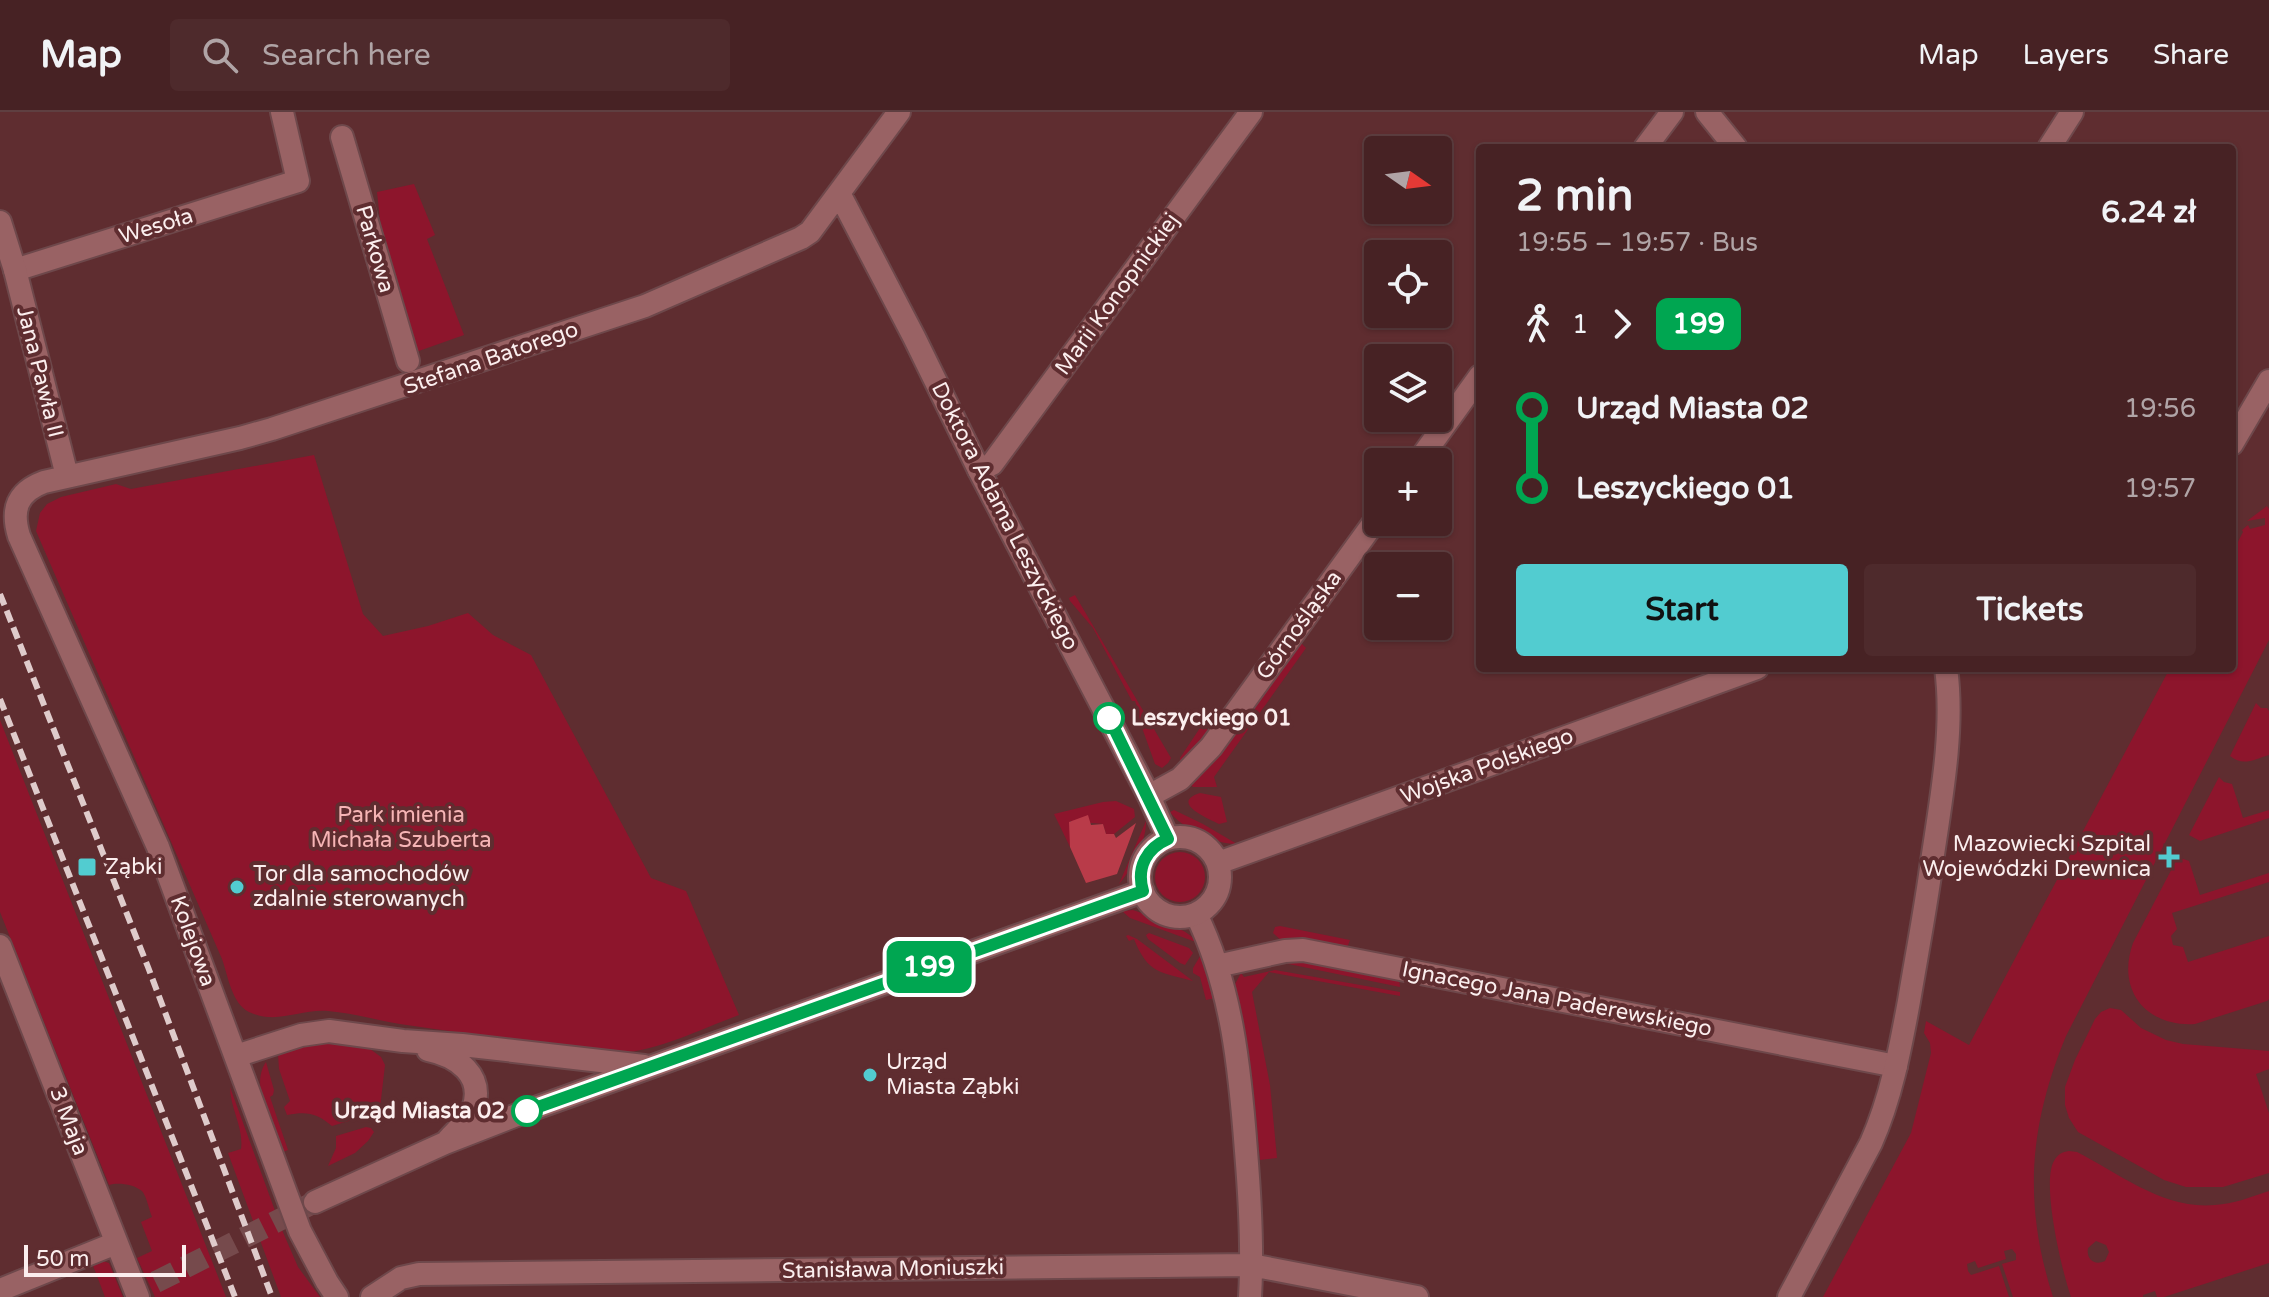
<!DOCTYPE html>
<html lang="en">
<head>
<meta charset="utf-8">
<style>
  :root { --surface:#472224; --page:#4e2a2c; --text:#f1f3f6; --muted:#b0a4a6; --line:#5f3f41; --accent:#52ccd0 }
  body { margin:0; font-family:"Varela Round",sans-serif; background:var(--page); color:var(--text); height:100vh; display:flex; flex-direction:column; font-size:30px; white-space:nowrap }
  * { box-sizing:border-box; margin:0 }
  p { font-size:26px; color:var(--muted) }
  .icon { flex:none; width:44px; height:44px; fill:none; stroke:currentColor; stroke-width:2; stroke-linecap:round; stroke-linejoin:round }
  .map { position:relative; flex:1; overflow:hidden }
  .sheet { position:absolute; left:1476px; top:32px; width:760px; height:528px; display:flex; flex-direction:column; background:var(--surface); border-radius:8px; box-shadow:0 2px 6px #0004,0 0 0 2px var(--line) }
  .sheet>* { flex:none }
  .badge { padding:0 16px; border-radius:12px; font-size:28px; line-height:52px }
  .needle { width:52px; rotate:104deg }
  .fabs { position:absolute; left:1364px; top:24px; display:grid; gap:16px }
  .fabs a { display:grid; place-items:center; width:88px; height:88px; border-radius:8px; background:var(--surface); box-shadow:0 2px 6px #0004,0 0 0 2px var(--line); font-size:40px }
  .scale { position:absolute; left:24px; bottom:20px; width:162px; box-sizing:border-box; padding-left:8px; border:4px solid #fbeeee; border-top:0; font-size:22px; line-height:28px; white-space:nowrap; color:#fbeeee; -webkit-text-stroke:6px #5f2d30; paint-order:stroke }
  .map>.badge { position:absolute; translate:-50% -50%; box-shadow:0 0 0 4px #fff }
  .legs { display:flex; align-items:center; gap:12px; height:88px; padding:0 40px; font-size:26px }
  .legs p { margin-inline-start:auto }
  .overview { display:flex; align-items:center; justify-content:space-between; height:136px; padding:0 40px }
  h1 { font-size:44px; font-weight:800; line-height:60px }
  .button { display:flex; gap:16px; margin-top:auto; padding:16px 40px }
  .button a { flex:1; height:92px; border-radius:8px; background:var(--accent); color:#111; font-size:32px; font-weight:800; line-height:92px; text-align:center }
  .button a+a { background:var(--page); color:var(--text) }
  ul { padding:0 40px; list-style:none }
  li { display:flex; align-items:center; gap:28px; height:80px; font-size:30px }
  li i { display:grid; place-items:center; width:12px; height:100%; margin:0 10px; background:currentColor }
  li i::after { content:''; width:20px; height:20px; margin:-10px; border:6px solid; border-radius:50%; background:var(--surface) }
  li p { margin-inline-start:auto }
  li:first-child i { background:linear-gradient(#0000 50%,currentColor 0) }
  li:last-child i { background:linear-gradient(currentColor 50%,#0000 0) }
  header { display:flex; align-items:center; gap:48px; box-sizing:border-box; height:112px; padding:0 40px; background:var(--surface); border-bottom:2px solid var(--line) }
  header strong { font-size:38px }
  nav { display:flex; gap:44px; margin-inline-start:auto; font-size:28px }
  .search { width:560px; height:72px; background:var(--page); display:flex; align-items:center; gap:20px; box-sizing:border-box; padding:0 28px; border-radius:8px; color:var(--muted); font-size:30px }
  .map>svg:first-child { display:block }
  .green { fill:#8d152c; fill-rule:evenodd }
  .forest { fill:#b93b49 }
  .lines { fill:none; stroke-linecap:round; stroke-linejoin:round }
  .tertiary-tunnel { stroke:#764a4c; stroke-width:22; stroke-dasharray:22 11; stroke-linecap:butt }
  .minor-casing { stroke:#6e484b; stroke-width:26 }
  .tertiary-casing { stroke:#6e484b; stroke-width:26 }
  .minor { stroke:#996264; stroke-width:22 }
  .tertiary { stroke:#996264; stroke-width:22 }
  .rail { stroke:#dfcbcb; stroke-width:6; stroke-dasharray:12 6; stroke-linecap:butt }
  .line-1-casing { stroke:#fff; stroke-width:18 }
  .line-1 { stroke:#00a651; stroke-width:12 }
  .stop-1-dot { fill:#fff; stroke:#00a651; stroke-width:4 }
  .poi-dot { fill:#52ccd0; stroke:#5f2d30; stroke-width:3 }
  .labels { text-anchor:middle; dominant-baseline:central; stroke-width:8; stroke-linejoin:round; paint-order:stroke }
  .street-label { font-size:22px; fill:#fbeeee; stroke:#5f2d30 }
  .stop-label { font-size:22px; font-weight:bold; fill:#fbeeee; stroke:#5f2d30; text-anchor:start }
  .park-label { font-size:22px; fill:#f6b4b5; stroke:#5f2d30 }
  .poi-label { font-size:22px; fill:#fbeeee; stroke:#5f2d30; text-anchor:start }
</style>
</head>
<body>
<header>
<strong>Map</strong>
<div class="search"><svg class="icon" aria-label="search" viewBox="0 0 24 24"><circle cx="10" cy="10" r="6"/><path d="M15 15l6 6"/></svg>Search here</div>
<nav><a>Map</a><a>Layers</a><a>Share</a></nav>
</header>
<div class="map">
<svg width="2269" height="1185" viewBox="0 0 2269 1185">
  <rect width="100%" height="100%" fill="#5f2d30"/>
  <path class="green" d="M414,72L435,123L427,127L464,223L416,240L383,134L377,80Z
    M314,343L363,502L383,524L428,514L468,501L493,523L531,543L651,766L686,779L739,903C701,917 660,938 620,941C547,931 473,923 400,912C376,908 352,901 328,899C299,897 277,913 249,900C232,892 228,864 222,847L36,419L40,401L47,392L61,385L116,372L131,377Z
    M2267,394L2269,397V528L2066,924C2029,1014 2023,1091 2053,1185H2013L2002,1152L2016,1148V1142L2012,1137L2004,1139L2006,1147L1978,1156L1975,1149L1967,1152L1968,1159L1971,1163L1999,1154L2009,1185H1823L1911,1021L1931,941L1930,931L1924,921L1926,909L1969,933L2170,556H2232V441L2243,420L2242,418L2248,413L2250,417L2265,413V406L2247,409Z
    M1075,483L1171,646L1168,651L1162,656L1155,652L1136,599L1138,598L1135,589H1132L1093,516L1070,489L1069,486Z
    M1300,530L1306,536L1214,665L1217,675H1193L1188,670Z
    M2256,591L2261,596H2267L2269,599V643C2255,647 2243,655 2230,644Z
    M0,608L226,1185H155L137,1146L152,1139L141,1110L152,1105C149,1098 147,1085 142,1079C134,1072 117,1070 109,1073L0,800Z
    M1202,613L1207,617L1208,622L1180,656V646Z
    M2219,665L2224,670L2232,672L2243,706L2269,698V706L2200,729L2189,723Z
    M1200,681L1221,685L1227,710L1219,712C1209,707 1169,691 1200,681Z
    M1116,689L1134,697L1135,705L1114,722H1106L1103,712L1070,709V735L1054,702L1103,690Z
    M1174,698L1203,712L1237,732C1218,733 1181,716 1170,700Z
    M1146,709C1147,728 1131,759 1119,772Z
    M1155 765a25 25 0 1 1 50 0a25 25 0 1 1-50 0Z
    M2178,745L2189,749L2200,783L2269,761V770L2172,801L2177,817L2171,824L2173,833L2183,835L2188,850L2269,824V887L2267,889L2195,912C2146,915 2116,878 2133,831Z
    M1133,798C1143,801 1150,806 1159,810C1173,816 1185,816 1196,829H1193L1130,806L1122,799Z
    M1280,814L1350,828L1347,836L1302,827L1282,829L1273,821L1275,815Z
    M1149,821L1189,836L1193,841L1185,853L1180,851L1148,827L1146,823Z
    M1128,823L1137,827L1193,869C1160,860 1148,862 1134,827L1129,829L1126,824Z
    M1202,841L1215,886L1206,888L1200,865L1193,861V856Z
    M1294,848L1399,866L1400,875L1279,850Z
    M1275,858L1400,880V884L1269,860L1252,880L1270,973L1277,1046L1260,1048L1253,974L1234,874L1241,861L1244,865Z
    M2110,896L2121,898L2141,916L2166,928L2183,932L2269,939V957L2256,962L2269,1001V1061L2223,1075H2186L2164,1068L2078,1020L2069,1006L2065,993V975L2075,948L2095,907L2101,900Z
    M322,931L370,937L381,945L385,953L380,996L368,1003L332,1014C317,1001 307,999 287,1003L284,995L290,989L279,957L278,942L302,934Z
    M266,950L274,978L273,983L270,985L288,1038L283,1040C273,1014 249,975 266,950Z
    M230,975L282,1118L298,1155L320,1185H281L228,1041L241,1037C244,1016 230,996 230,975Z
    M366,1015L371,1016L374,1020L368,1029L355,1041L328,1054L336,1036V1024Z
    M2069,1039L2077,1040C2120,1062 2164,1098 2215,1093C2233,1092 2251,1085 2269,1079V1151L2164,1185H2157L2155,1179L2143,1183V1185H2071C2062,1159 2041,1071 2054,1049C2058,1042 2062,1040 2069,1039ZM2096,1129L2106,1133L2109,1140L2105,1149C2094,1154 2086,1147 2088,1136Z
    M99,1148L109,1151L123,1185H105L92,1151Z"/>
  <path class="forest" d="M1088,703L1091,713L1103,712L1106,722H1114L1116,726L1136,711L1117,762L1086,771L1070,735L1069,710Z"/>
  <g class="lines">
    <path class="tertiary-tunnel" d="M126,1185L315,1090"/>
    <defs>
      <path id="minor" d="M1707,0L1736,36
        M342,25L408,249
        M1645,36L1672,0
        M2049,36L2072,0
        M15,158L298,69L282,0
        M1418,350L1480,264
        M979,358L992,352L1251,0
        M1149,684L1180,667L1211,635L1378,405
        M1196,802C1232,875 1240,958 1246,1039C1250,1087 1253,1136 1250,1185
        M1217,854L1285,839L1303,838L1896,954
        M372,1185L401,1166L419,1162L1251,1153L1417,1185"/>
      <path id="tertiary" d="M839,81L914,225L979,358L1149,684L1168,727
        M0,110L15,158L67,364
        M2232,332L2269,269
        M1140 765a40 40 0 1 1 80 0a40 40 0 1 1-80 0Z
        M1218,751L1757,556
        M0,834L138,1185
        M428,938C457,944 485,963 473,997C468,1009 457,1018 448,1028
        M236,944L301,923L329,919L403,929L462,933L644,954
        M315,1090L445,1031L527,999L1143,779
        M0,1178L116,1131
        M337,1185L327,1170L300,1119L158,735L19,424C11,398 17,380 44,370L240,326L272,317L645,194L801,126L810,120L899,0
        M1789,1185L1871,1031C1891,986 1900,938 1909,889C1916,847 1924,805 1930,763C1939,698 1955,621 1946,556"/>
    </defs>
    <use href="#minor" class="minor-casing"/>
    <use href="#tertiary" class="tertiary-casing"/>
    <use href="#minor" class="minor"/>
    <use href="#tertiary" class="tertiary"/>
    <path class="rail" d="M0,482L148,855L272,1185
      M0,587L235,1185"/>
  </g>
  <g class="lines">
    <defs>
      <path id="line-1" d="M527,999L1143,779C1136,755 1147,736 1168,727L1109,606"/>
    </defs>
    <use href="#line-1" class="line-1-casing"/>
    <use href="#line-1" class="line-1"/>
  </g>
  <g class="stop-1-dot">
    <circle cx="1109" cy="606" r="14"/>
    <circle cx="527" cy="999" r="14"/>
  </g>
  <g class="poi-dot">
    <path d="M2165 733h8v8h8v8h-8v8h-8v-8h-8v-8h8z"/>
    <rect x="77" y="745" width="20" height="20" rx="4"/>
    <circle cx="237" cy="775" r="8"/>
    <circle cx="870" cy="963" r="8"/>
  </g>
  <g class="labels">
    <g class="street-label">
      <text transform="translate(156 114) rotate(-17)">Wesoła</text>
      <text transform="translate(375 137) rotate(74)">Parkowa</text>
      <text transform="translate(1117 182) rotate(-54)">Marii Konopnickiej</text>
      <text transform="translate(491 246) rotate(-19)">Stefana Batorego</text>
      <text transform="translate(40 260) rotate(76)">Jana Pawła II</text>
      <text transform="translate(1005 404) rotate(63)">Doktora Adama Leszyckiego</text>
      <text transform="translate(1299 513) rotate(-54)">Górnośląska</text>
      <text transform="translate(1487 654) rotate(-20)">Wojska Polskiego</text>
      <text transform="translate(193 829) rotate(70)">Kolejowa</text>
      <text transform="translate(1557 887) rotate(11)">Ignacego Jana Paderewskiego</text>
      <text transform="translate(69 1009) rotate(69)">3 Maja</text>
      <text transform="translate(893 1157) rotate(-1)">Stanisława Moniuszki</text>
    </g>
    <g class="stop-label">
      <text x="1131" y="606">Leszyckiego 01</text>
      <text x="505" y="999" text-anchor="end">Urząd Miasta 02</text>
    </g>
    <g class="park-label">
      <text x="401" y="703">Park imienia<tspan x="401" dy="25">Michała Szuberta</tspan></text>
    </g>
    <g class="poi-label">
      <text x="2151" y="732" text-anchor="end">Mazowiecki Szpital<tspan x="2151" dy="25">Wojewódzki Drewnica</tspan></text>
      <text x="105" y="755">Ząbki</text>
      <text x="253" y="762">Tor dla samochodów<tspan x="253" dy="25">zdalnie sterowanych</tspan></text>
      <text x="886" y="950">Urząd<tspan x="886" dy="25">Miasta Ząbki</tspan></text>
    </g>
  </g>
</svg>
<div class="fabs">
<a><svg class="needle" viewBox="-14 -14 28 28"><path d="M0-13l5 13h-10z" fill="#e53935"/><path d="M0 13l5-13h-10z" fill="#b0a4a6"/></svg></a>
<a><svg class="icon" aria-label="locate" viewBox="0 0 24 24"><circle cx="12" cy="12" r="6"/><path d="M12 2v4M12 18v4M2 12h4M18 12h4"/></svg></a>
<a><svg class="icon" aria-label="layers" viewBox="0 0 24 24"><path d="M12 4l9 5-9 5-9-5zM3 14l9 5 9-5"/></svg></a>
<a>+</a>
<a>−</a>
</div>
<div class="scale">50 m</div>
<b class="badge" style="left:929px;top:855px;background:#00a651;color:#fff">199</b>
<section class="sheet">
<div class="overview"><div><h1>2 min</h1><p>19:55 – 19:57 · Bus</p></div><b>6.24 zł</b></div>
<div class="legs"><svg class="icon" aria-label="walk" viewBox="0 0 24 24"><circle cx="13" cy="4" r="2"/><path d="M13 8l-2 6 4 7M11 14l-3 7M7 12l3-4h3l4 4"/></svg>1<svg class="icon" aria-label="forward" viewBox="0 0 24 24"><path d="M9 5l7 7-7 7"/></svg><b class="badge" style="background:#00a651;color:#fff">199</b></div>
<ul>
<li><i style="color:#00a651"></i><b>Urząd Miasta 02</b><p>19:56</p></li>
<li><i style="color:#00a651"></i><b>Leszyckiego 01</b><p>19:57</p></li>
</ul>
<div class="button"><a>Start</a><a>Tickets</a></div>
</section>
</div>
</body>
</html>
